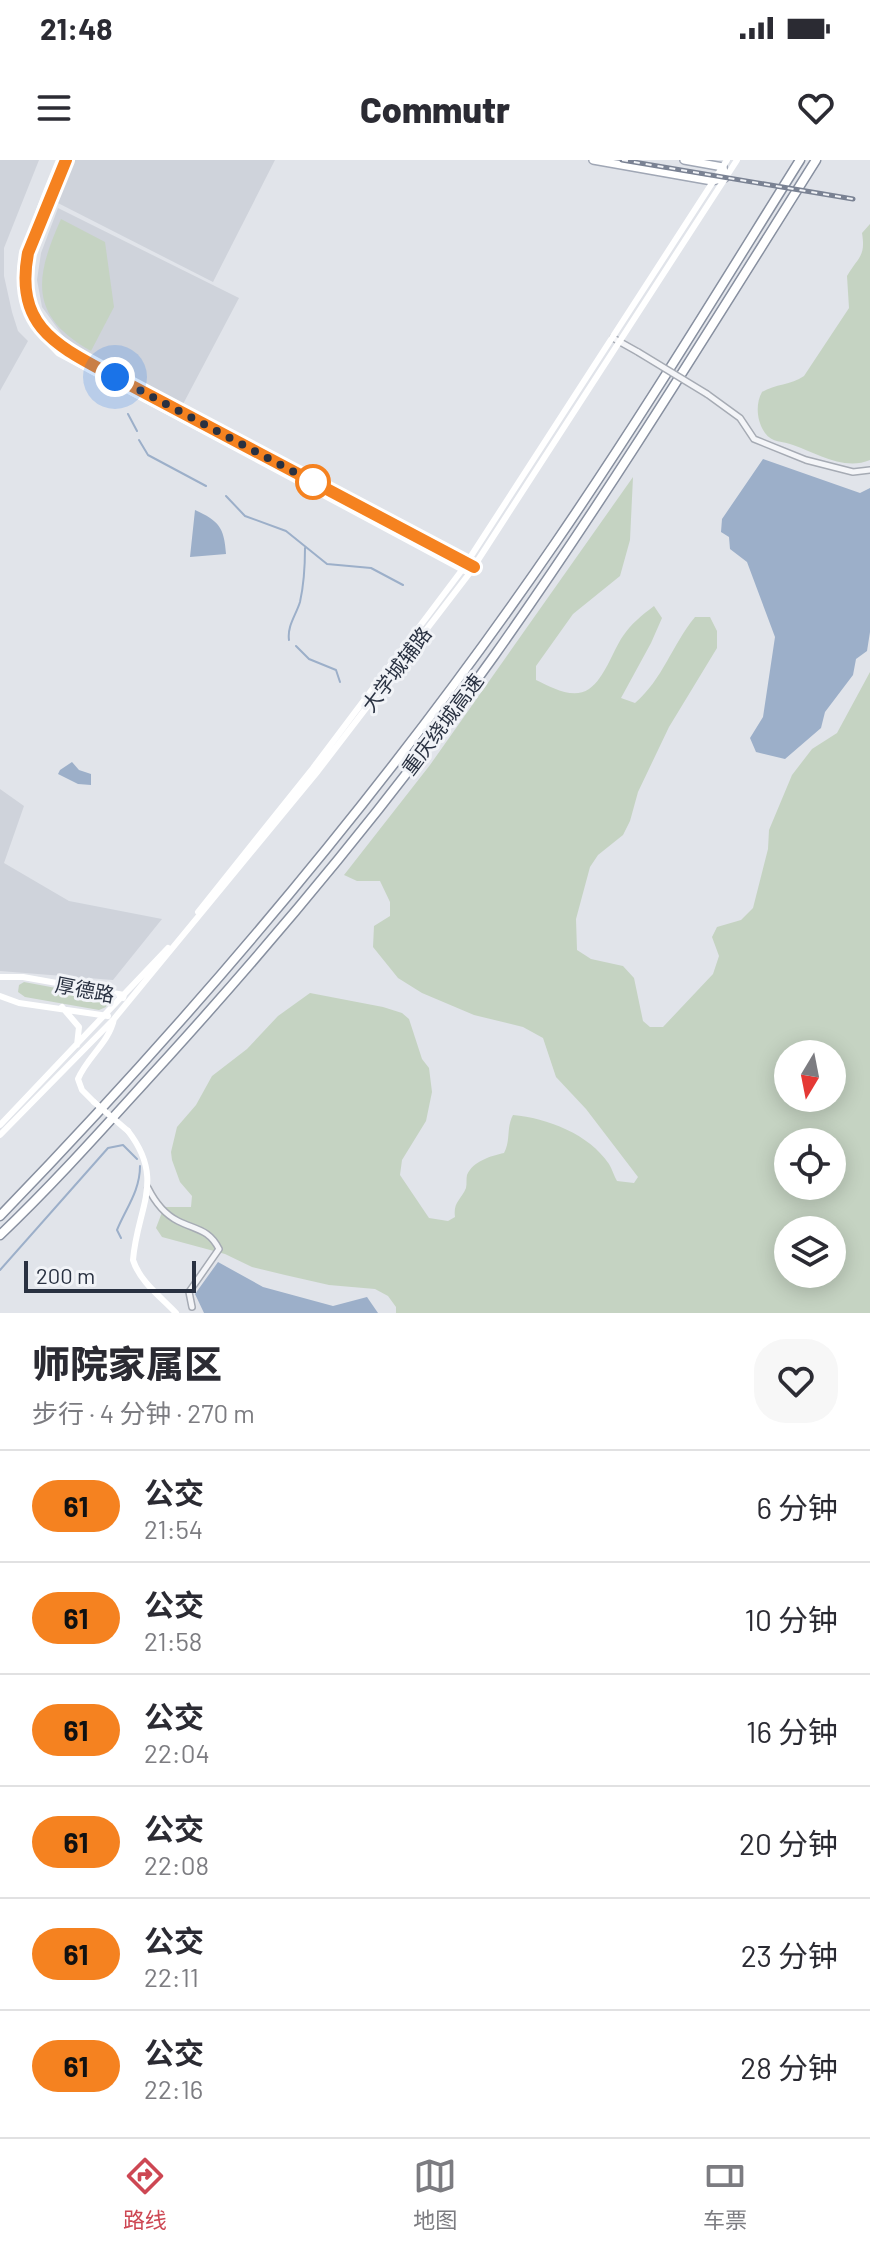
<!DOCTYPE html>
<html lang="zh">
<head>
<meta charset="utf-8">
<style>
  :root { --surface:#fff; --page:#f7f7f7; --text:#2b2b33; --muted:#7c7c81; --line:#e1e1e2; --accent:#cd4753 }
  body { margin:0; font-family:Barlow,"Noto Sans SC",sans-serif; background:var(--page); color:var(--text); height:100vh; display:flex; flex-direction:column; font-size:30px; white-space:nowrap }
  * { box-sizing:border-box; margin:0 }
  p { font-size:26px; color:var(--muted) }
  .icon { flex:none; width:44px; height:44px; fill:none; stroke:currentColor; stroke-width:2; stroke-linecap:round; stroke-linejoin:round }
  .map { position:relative; height:1153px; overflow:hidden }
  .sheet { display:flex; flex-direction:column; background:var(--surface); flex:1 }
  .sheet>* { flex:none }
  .badge { padding:0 16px; border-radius:26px; font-size:28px; line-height:52px }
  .needle { width:52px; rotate:190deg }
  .fabs { position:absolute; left:774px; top:880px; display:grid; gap:16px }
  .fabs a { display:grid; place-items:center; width:72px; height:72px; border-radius:50%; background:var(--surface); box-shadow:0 4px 20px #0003; font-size:40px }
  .scale { position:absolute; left:24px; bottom:20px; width:172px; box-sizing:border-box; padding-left:8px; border:4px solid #293141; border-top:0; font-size:22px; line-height:28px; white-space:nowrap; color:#293141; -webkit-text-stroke:6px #f1f3f7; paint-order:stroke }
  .you { position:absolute; width:40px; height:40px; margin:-20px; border:6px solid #fff; border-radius:50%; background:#1a73e8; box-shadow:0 0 0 12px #1a73e833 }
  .map>.badge { position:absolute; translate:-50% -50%; box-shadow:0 0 0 4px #fff }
  .round { display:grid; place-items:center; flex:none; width:84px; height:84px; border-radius:32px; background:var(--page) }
  .head { display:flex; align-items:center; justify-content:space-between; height:136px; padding:0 32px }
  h1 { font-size:38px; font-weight:800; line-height:60px }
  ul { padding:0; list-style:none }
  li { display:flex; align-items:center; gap:24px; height:112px; padding:0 32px; border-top:2px solid var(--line) }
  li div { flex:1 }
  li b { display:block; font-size:30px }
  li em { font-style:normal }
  li .badge { min-width:88px; font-weight:700; text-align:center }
  .status { display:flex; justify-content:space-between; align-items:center; height:56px; padding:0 40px; background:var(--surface); direction:ltr }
  .status svg { height:22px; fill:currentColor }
  header { display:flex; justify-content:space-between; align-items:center; height:104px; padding:0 32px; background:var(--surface); font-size:36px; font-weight:800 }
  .menu { display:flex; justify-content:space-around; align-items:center; height:112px; border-top:2px solid var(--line); background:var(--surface); font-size:22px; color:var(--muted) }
  .menu a { display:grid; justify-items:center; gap:4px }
  .menu .on { color:var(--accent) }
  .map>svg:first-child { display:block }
  .built { fill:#cfd3db }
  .green { fill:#c5d3c2; fill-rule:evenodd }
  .water { fill:#9cafc9 }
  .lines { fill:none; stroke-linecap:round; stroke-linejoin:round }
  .stream { stroke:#9cafc9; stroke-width:2 }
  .street-casing { stroke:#a6abb4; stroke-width:8 }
  .primary-casing { stroke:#a0a7b5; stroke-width:10 }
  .highway-casing { stroke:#8890a0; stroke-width:11 }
  .street { stroke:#f4f5f8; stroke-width:5 }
  .secondary { stroke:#fff; stroke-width:6 }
  .primary { stroke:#fff; stroke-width:7 }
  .highway { stroke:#fff; stroke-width:8 }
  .rail-casing { stroke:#7a8293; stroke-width:5 }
  .rail { stroke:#f1f3f7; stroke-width:2; stroke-dasharray:6; stroke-linecap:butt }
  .street-bridge-casing { stroke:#a6abb4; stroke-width:8; stroke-linecap:butt }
  .street-bridge { stroke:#f4f5f8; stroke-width:5 }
  .secondary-bridge { stroke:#fff; stroke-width:6 }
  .line-casing { stroke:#fff; stroke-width:18 }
  .line { stroke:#f58220; stroke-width:12 }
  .walk { stroke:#293141; stroke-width:8; stroke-dasharray:0 14.4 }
  .stop-dot { fill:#fff; stroke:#f58220; stroke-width:4 }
  .labels { text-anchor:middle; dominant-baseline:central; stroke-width:6; stroke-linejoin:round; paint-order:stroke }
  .street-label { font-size:20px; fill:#293141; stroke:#f1f3f7 }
</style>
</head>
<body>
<div class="status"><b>21:48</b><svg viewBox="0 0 49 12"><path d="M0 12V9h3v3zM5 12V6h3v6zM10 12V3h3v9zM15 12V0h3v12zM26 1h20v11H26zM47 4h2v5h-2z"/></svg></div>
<header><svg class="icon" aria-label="menu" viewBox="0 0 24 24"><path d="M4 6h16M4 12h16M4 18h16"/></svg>Commutr<svg class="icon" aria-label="heart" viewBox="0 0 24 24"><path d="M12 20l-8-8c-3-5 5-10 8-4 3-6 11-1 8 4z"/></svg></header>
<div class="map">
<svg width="870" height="1153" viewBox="0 0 870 1153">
  <rect width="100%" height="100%" fill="#e1e4ea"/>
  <path class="built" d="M0,0H39L4,88V116L12,152L18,171L28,181L0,231Z
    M74,0H275L213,122L54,41Z
    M58,48L239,138L182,246L66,180L42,147L37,120L41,93Z
    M0,629L24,646L4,703L69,741L162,759L113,820L0,811Z"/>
  <path class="green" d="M61,59L105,82L114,147L91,191C28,156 35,117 61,59Z
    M870,64V300C844,311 816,293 793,285C783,281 772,283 765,273C757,262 755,244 762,232C775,224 791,225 804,216L849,148L847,116C858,97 866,97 862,73Z
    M633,317L630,380L620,416L573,454L536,506V520C551,527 573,540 589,529C605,518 612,492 623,476C631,464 642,455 654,446L662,458L651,483L621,538L635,543C663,519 672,485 695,457H710L717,471V488L669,567L638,632L630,661L623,675L598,695L590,707L576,759L577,790L591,799L623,806L634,818L643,861L650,867H663L713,814L719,796L712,777L717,767L741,760L753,748L768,689L769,670L792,615L812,589L837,573L870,512V1153H396V1147L388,1136L375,1129L329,1125L285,1115L252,1107L225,1094L162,1077L156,1068L164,1047H191L192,1036L180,1022L172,1000L171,992L177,967L196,945L212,916L247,889L278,856L310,833L383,847L402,853L409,859L422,899L429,908L432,932L426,961L402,1000L400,1015L429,1058L448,1061L455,1057C453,1042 461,1040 466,1028C467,1024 466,1019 467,1015C473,1001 491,996 504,993C511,980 506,968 513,955C547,958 589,974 609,1004C612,1009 614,1016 617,1021L634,1023L638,1017L586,949L556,917L543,878L523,867L474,855L422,833L398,818L373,787L374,766L390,756V742L380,721H357L344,715L430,605ZM788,894H832V938H788ZM788,982H832V1026H788ZM788,1070H832V1114H788Z
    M24,822L104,837L108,841L106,847L99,850L25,837L18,832L19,825Z"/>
  <path class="water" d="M763,299L860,333L870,328V472L867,491L856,499L853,515L825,552L821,568L785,599L756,592L750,578L763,557L775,477L747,402L730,389L729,377L721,372L722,359Z
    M195,350C219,361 224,367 226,394L190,397Z
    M72,602L79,610L91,614V625L78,624L58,614L60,610Z
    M218,1102L263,1127L333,1146L367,1137L378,1153H204L195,1134Z"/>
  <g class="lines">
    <path class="stream" d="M128,254L137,271
      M139,280L148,295L206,326
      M226,336L245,356L286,371L327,404L371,408L403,425
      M289,480C287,466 296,455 300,442C304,424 305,407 305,388
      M296,486L309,499L336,510L340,522
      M121,1078L117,1070C126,1048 140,1031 140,1006
      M0,1110L108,988L123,985L137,999"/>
    <defs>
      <path id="street" d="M613,178L638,192
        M707,234L740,258L754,279L806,300L853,312L870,310
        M148,1028C155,1042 164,1054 178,1061C196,1070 209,1069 219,1089L189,1132L192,1147"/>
      <path id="primary" d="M593,0L712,21L725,18L723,7L684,0"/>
      <path id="highway" d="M0,1056C203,846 391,623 556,382C641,258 720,128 800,0
        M0,1075C59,1019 113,957 168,897C283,770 394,636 494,496C608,335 711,167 816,0"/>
    </defs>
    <use href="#street" class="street-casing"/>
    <use href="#primary" class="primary-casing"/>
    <use href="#highway" class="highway-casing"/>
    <use href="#street" class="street"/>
    <path class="secondary" d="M59,0C31,68 0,135 58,193L465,411
      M66,0L28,93C21,131 31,162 61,187L467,403
      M198,752L313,608L462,410L727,0
      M0,817H23L124,835L123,838
      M0,836L19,843L108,856
      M62,847L79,867L77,885
      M94,942L82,930L78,919C87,897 109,883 114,859
      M0,965L168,788
      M128,971C166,1020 137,1048 133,1100C140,1122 161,1137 176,1153
      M0,975L114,859L318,611L469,414L737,0"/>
    <use href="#primary" class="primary"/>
    <use href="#highway" class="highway"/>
    <defs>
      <path id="rail" d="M622,0L853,39"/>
    </defs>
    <use href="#rail" class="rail-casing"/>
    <use href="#rail" class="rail"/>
    <defs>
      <path id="street-bridge" d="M638,192L707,234"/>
    </defs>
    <use href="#street-bridge" class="street-bridge-casing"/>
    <use href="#street-bridge" class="street-bridge"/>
    <path class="secondary-bridge" d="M94,942L128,971"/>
  </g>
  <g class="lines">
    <defs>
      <path id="line" d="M66,0L28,93C14,168 58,186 115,217L474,407"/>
    </defs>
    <use href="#line" class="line-casing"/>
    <use href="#line" class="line"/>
    <path class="walk" d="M115,217L315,323L313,322"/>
  </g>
  <circle class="stop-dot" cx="313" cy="322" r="16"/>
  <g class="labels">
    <g class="street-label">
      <text transform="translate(396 509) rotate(-53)">大学城辅路</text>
      <text transform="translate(442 564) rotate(-53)">重庆绕城高速</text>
      <text transform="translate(85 829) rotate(11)">厚德路</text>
    </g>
  </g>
</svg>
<div class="fabs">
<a><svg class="needle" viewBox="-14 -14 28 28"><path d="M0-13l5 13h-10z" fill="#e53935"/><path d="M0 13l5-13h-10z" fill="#7c7c81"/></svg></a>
<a><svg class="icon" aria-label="locate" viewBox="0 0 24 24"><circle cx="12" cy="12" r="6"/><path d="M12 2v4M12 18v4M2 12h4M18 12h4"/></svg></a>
<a><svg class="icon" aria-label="layers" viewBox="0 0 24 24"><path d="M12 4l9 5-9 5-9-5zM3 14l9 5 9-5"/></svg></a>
</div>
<div class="scale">200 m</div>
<div class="you" style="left:115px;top:217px"></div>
</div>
<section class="sheet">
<div class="head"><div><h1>师院家属区</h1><p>步行 · 4 分钟 · 270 m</p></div><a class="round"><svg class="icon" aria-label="heart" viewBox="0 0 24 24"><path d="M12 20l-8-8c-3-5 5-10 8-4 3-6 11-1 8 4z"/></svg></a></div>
<ul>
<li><span class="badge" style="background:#f58220;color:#111">61</span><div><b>公交</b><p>21:54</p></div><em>6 分钟</em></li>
<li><span class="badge" style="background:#f58220;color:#111">61</span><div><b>公交</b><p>21:58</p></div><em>10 分钟</em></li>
<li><span class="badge" style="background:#f58220;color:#111">61</span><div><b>公交</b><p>22:04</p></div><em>16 分钟</em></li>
<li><span class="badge" style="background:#f58220;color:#111">61</span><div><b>公交</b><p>22:08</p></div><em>20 分钟</em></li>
<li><span class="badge" style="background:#f58220;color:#111">61</span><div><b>公交</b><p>22:11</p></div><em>23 分钟</em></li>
<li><span class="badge" style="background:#f58220;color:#111">61</span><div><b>公交</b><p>22:16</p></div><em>28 分钟</em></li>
</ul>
</section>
<nav class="menu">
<a class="on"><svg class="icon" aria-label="directions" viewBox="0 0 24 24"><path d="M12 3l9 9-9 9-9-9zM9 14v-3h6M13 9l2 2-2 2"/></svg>路线</a>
<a><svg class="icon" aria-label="map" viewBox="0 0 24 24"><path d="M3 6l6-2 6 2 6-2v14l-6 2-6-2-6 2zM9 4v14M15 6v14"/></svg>地图</a>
<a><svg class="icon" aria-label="tickets" viewBox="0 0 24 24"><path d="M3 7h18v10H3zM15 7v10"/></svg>车票</a>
</nav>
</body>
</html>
